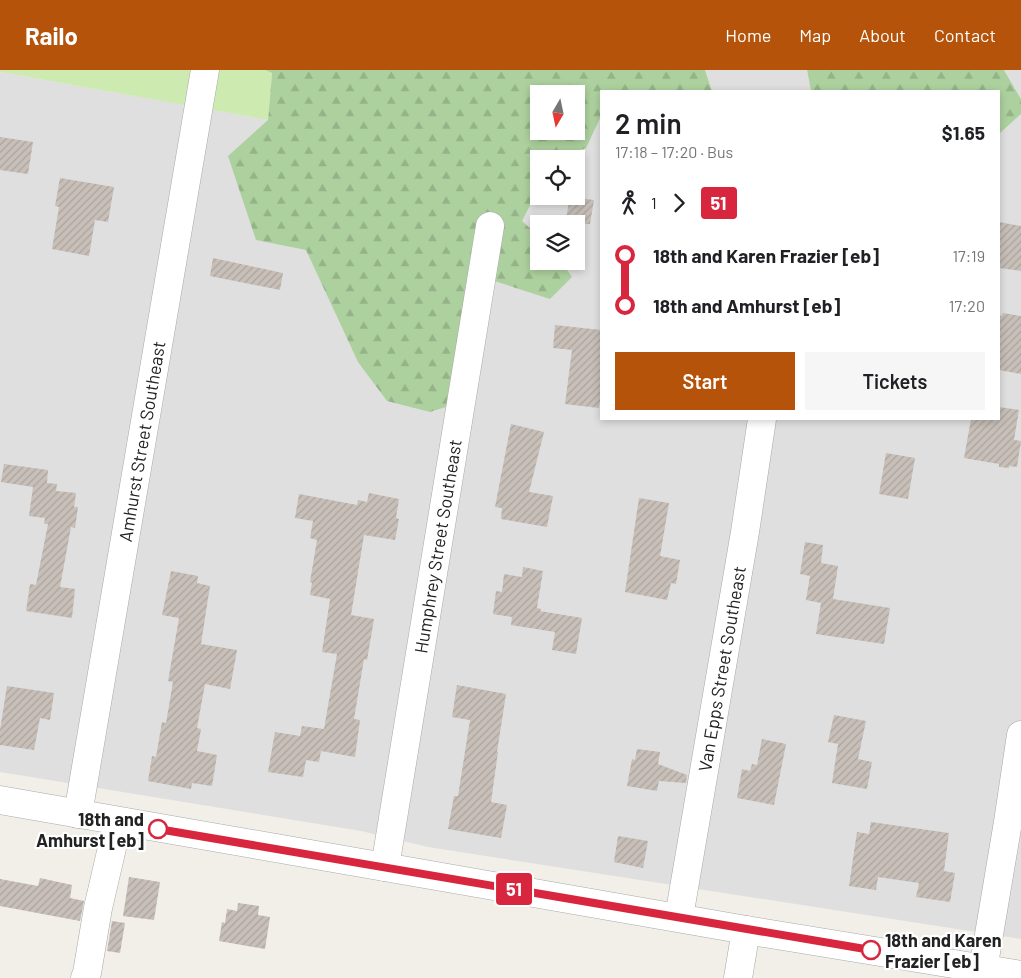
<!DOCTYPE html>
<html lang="en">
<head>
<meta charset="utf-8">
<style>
  :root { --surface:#fff; --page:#f6f6f6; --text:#202124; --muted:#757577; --accent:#b45309 }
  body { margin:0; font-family:Barlow,sans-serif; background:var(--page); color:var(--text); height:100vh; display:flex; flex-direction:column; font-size:19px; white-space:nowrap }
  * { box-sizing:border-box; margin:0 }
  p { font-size:16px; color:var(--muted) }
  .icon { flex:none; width:28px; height:28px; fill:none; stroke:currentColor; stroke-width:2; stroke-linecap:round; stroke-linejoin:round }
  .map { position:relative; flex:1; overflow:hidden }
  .details { position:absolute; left:600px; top:20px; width:400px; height:330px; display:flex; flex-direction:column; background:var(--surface); border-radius:0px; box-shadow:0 2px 8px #0003 }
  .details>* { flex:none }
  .badge { padding:0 10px; border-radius:4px; font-size:18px; line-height:32px }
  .needle { width:32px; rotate:189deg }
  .tools { position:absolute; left:530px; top:15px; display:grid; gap:10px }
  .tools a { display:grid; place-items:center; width:55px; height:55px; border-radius:0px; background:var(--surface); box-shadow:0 2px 8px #0003; font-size:25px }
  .map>.badge { position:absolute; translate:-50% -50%; box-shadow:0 0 0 2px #fff }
  .legs { display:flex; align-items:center; gap:8px; height:55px; padding:0 15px; font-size:16px }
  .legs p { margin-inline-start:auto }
  .head { display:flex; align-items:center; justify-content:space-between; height:85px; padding:0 15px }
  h1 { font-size:28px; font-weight:600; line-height:38px }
  .action { display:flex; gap:10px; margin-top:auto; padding:10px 15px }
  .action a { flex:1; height:58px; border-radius:0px; background:var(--accent); color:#fff; font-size:20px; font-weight:600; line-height:58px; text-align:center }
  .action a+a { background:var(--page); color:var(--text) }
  ul { padding:0 15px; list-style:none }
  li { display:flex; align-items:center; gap:18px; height:50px; font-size:19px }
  li i { display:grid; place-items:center; width:8px; height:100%; margin:0 6px; background:currentColor }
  li i::after { content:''; width:12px; height:12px; margin:-6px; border:4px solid; border-radius:50%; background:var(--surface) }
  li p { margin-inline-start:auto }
  li:first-child i { background:linear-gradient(#0000 50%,currentColor 0) }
  li:last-child i { background:linear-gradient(currentColor 50%,#0000 0) }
  header { display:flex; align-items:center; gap:30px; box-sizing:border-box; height:70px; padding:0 25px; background:var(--accent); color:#fff }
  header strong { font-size:24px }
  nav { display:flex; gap:28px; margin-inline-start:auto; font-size:18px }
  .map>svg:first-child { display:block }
  .residential { fill:#e0dfdf; fill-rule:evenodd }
  .grass { fill:#cdebb0 }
  .forest { fill:url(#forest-firs); fill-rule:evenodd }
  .building { fill:url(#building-hatch) }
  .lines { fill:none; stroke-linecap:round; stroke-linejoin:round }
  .minor-casing { stroke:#a9a9a9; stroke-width:29 }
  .minor { stroke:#fff; stroke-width:28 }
  .line-1-casing { stroke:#fff; stroke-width:11 }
  .line-1 { stroke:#d7263d; stroke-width:8 }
  .stop-1-dot { fill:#fff; stroke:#d7263d; stroke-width:2.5 }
  .labels { text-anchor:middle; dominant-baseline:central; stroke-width:4.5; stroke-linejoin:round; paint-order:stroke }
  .street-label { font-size:18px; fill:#222; stroke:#fff }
  .stop-label { font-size:18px; font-weight:bold; fill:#222; stroke:#fff; text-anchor:end }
</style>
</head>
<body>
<header>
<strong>Railo</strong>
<nav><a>Home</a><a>Map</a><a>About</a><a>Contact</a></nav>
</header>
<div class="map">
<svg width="1021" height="908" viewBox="0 0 1021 908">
  <defs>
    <pattern id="forest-firs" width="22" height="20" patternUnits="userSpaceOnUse" patternTransform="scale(1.25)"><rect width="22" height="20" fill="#add19e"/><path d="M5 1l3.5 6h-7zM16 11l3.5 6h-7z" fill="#95b388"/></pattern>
    <pattern id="building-hatch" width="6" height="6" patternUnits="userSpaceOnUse" patternTransform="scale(1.25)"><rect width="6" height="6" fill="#c7bfb8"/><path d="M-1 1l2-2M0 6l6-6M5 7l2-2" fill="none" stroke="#aba49e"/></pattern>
  </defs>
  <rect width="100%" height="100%" fill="#f2efe9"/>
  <path class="residential" d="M705,0H807L811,21H712Z
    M1004,0H1021V29Z
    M0,2L513,93L539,61H576L601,44V349H999V64L1021,44V869L428,777L361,761L0,702ZM539,89H576V126H539ZM539,154H576V191H539Z"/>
  <path class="grass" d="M0,0H265L272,3L268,50L0,2Z"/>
  <path class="forest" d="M265,0H705L712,21H601V46L586,78L554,89H539V118L522,151L539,166V191H561L572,207L550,229L482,207L461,332L430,342L387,331L358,292L306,180L256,170L228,86L268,50L272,3ZM539,24H576V61H539Z
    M807,0H1004L1021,29V44L999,64V21H811Z"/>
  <path class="building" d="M0,67L33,72L28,104L0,100Z
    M60,108L114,117L108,152L95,150L89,186L52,179L59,137L55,136Z
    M570,127L594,130L590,154H565Z
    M999,152L1021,156V201L999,198Z
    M213,188L283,203L280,220L210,206Z
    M1003,243L1021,246V304L999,300V245L1002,246Z
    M555,255L601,260V324L599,338L565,334L572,280L553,278Z
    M999,337L1019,340L1014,370L1021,371L1017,397L1009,396V398L999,397V394L964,388L971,349H999Z
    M511,354L544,362L529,422L553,426L547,457L501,449L502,438L495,437Z
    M886,383L915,388L908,429L879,424Z
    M4,394L48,400L47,413L57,414L56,421L76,423L74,437H78L75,458L71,457L60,517L75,519L72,548L26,541L30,514L36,515L48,454H44L45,448L29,446L33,417L1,412Z
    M369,423L399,429L396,448L399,449L395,470L364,465L351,545L374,549L367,590L364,589L354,649L360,650L355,687L321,681L319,692L306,690L303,707L268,702L275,662L300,666L302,656L324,659L337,584L322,582L330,529L310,525L312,513L310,512L317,470L310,468L313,451L295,448L299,424L357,435L358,430L367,432Z
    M639,428L669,433L660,486L680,490L676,514L671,513L667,530L625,522Z
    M805,472L823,475L821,493L838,496L833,529L890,538L884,574L816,564L821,533L806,530L810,506L800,504Z
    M523,497L543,501L537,538L541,539L540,541L582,548L576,584L552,580L555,562L511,555L512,547L493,544L496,521L502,522L504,504L522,507Z
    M171,501L198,506L197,513L210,516L201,574L237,580L230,619L205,614L197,658L201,659L197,681L217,685L212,716L192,713L191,719L148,711L152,686L156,687L162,652L166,653L173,612L168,611L179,548L162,545Z
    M457,615L506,624L497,682H498L491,732L507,735L501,768L448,759L454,726H458L470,650L452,647Z
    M7,616L54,623L50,650L40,648L34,680L0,675V660Z
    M834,645L866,651L858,689L872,692L867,719L832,713L838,674L828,672Z
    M762,669L786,674L774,735L737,728L742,699L750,701L752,694L757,695Z
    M637,679L660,682L658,694L687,705L686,713L659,711L657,721L627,716L632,689L635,690Z
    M871,752L949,763L944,801L955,803L950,832L916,827L919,813L878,807L876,820L849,816L857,762L869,764Z
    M618,766L648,771L643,798L614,792Z
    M129,807L160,812L154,850L123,846Z
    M40,808L72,815L70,828L84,831L80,851L0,836V809L38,816Z
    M238,833L259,836L258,845L270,847L265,879L219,871L222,852L225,853L227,839L237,841Z
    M112,851L125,853L120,883L107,881Z"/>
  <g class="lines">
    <defs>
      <g id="minor">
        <path d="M0,730L746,860L1021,905"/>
        <path id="s1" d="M78,744L205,0"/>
        <path id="s2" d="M385,797L490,156"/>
        <path id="s3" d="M679,847L745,462L762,349"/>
        <path d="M983,900L1008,752L1021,665"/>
        <path d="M85,908L87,903L98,838L118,752"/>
        <path d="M738,908L746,860"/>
      </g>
    </defs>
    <use href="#minor" class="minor-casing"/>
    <use href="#minor" class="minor"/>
  </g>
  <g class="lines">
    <defs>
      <path id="line-1" d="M158,759L871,880"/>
    </defs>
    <use href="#line-1" class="line-1-casing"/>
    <use href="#line-1" class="line-1"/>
  </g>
  <g class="stop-1-dot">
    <circle cx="158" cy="759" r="9"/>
    <circle cx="871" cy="880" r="9"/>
  </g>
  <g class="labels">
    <g class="street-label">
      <text stroke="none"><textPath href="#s1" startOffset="378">Amhurst Street Southeast</textPath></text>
      <text stroke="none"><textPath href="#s2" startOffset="325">Humphrey Street Southeast</textPath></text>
      <text stroke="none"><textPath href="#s3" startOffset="252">Van Epps Street Southeast</textPath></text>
    </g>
    <g class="stop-label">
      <text x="144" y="749">18th and<tspan x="144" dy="21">Amhurst [eb]</tspan></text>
      <text x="885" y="870" text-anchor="start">18th and Karen<tspan x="885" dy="21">Frazier [eb]</tspan></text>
    </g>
  </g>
</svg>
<div class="tools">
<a><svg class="needle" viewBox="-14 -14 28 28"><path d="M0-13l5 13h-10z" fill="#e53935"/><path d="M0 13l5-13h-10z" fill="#757577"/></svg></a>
<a><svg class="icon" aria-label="locate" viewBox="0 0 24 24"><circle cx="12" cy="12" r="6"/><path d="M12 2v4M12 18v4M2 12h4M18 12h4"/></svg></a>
<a><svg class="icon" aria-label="layers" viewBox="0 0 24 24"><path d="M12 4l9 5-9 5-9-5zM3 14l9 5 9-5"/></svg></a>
</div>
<b class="badge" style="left:514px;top:819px;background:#d7263d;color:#fff">51</b>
<section class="details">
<div class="head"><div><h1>2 min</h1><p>17:18 – 17:20 · Bus</p></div><b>$1.65</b></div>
<div class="legs"><svg class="icon" aria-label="walk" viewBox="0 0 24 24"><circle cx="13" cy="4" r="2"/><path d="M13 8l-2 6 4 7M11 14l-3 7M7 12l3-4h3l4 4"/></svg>1<svg class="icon" aria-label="forward" viewBox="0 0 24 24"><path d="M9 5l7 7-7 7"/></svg><b class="badge" style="background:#d7263d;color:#fff">51</b></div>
<ul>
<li><i style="color:#d7263d"></i><b>18th and Karen Frazier [eb]</b><p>17:19</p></li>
<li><i style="color:#d7263d"></i><b>18th and Amhurst [eb]</b><p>17:20</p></li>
</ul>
<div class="action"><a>Start</a><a>Tickets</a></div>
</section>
</div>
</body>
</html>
